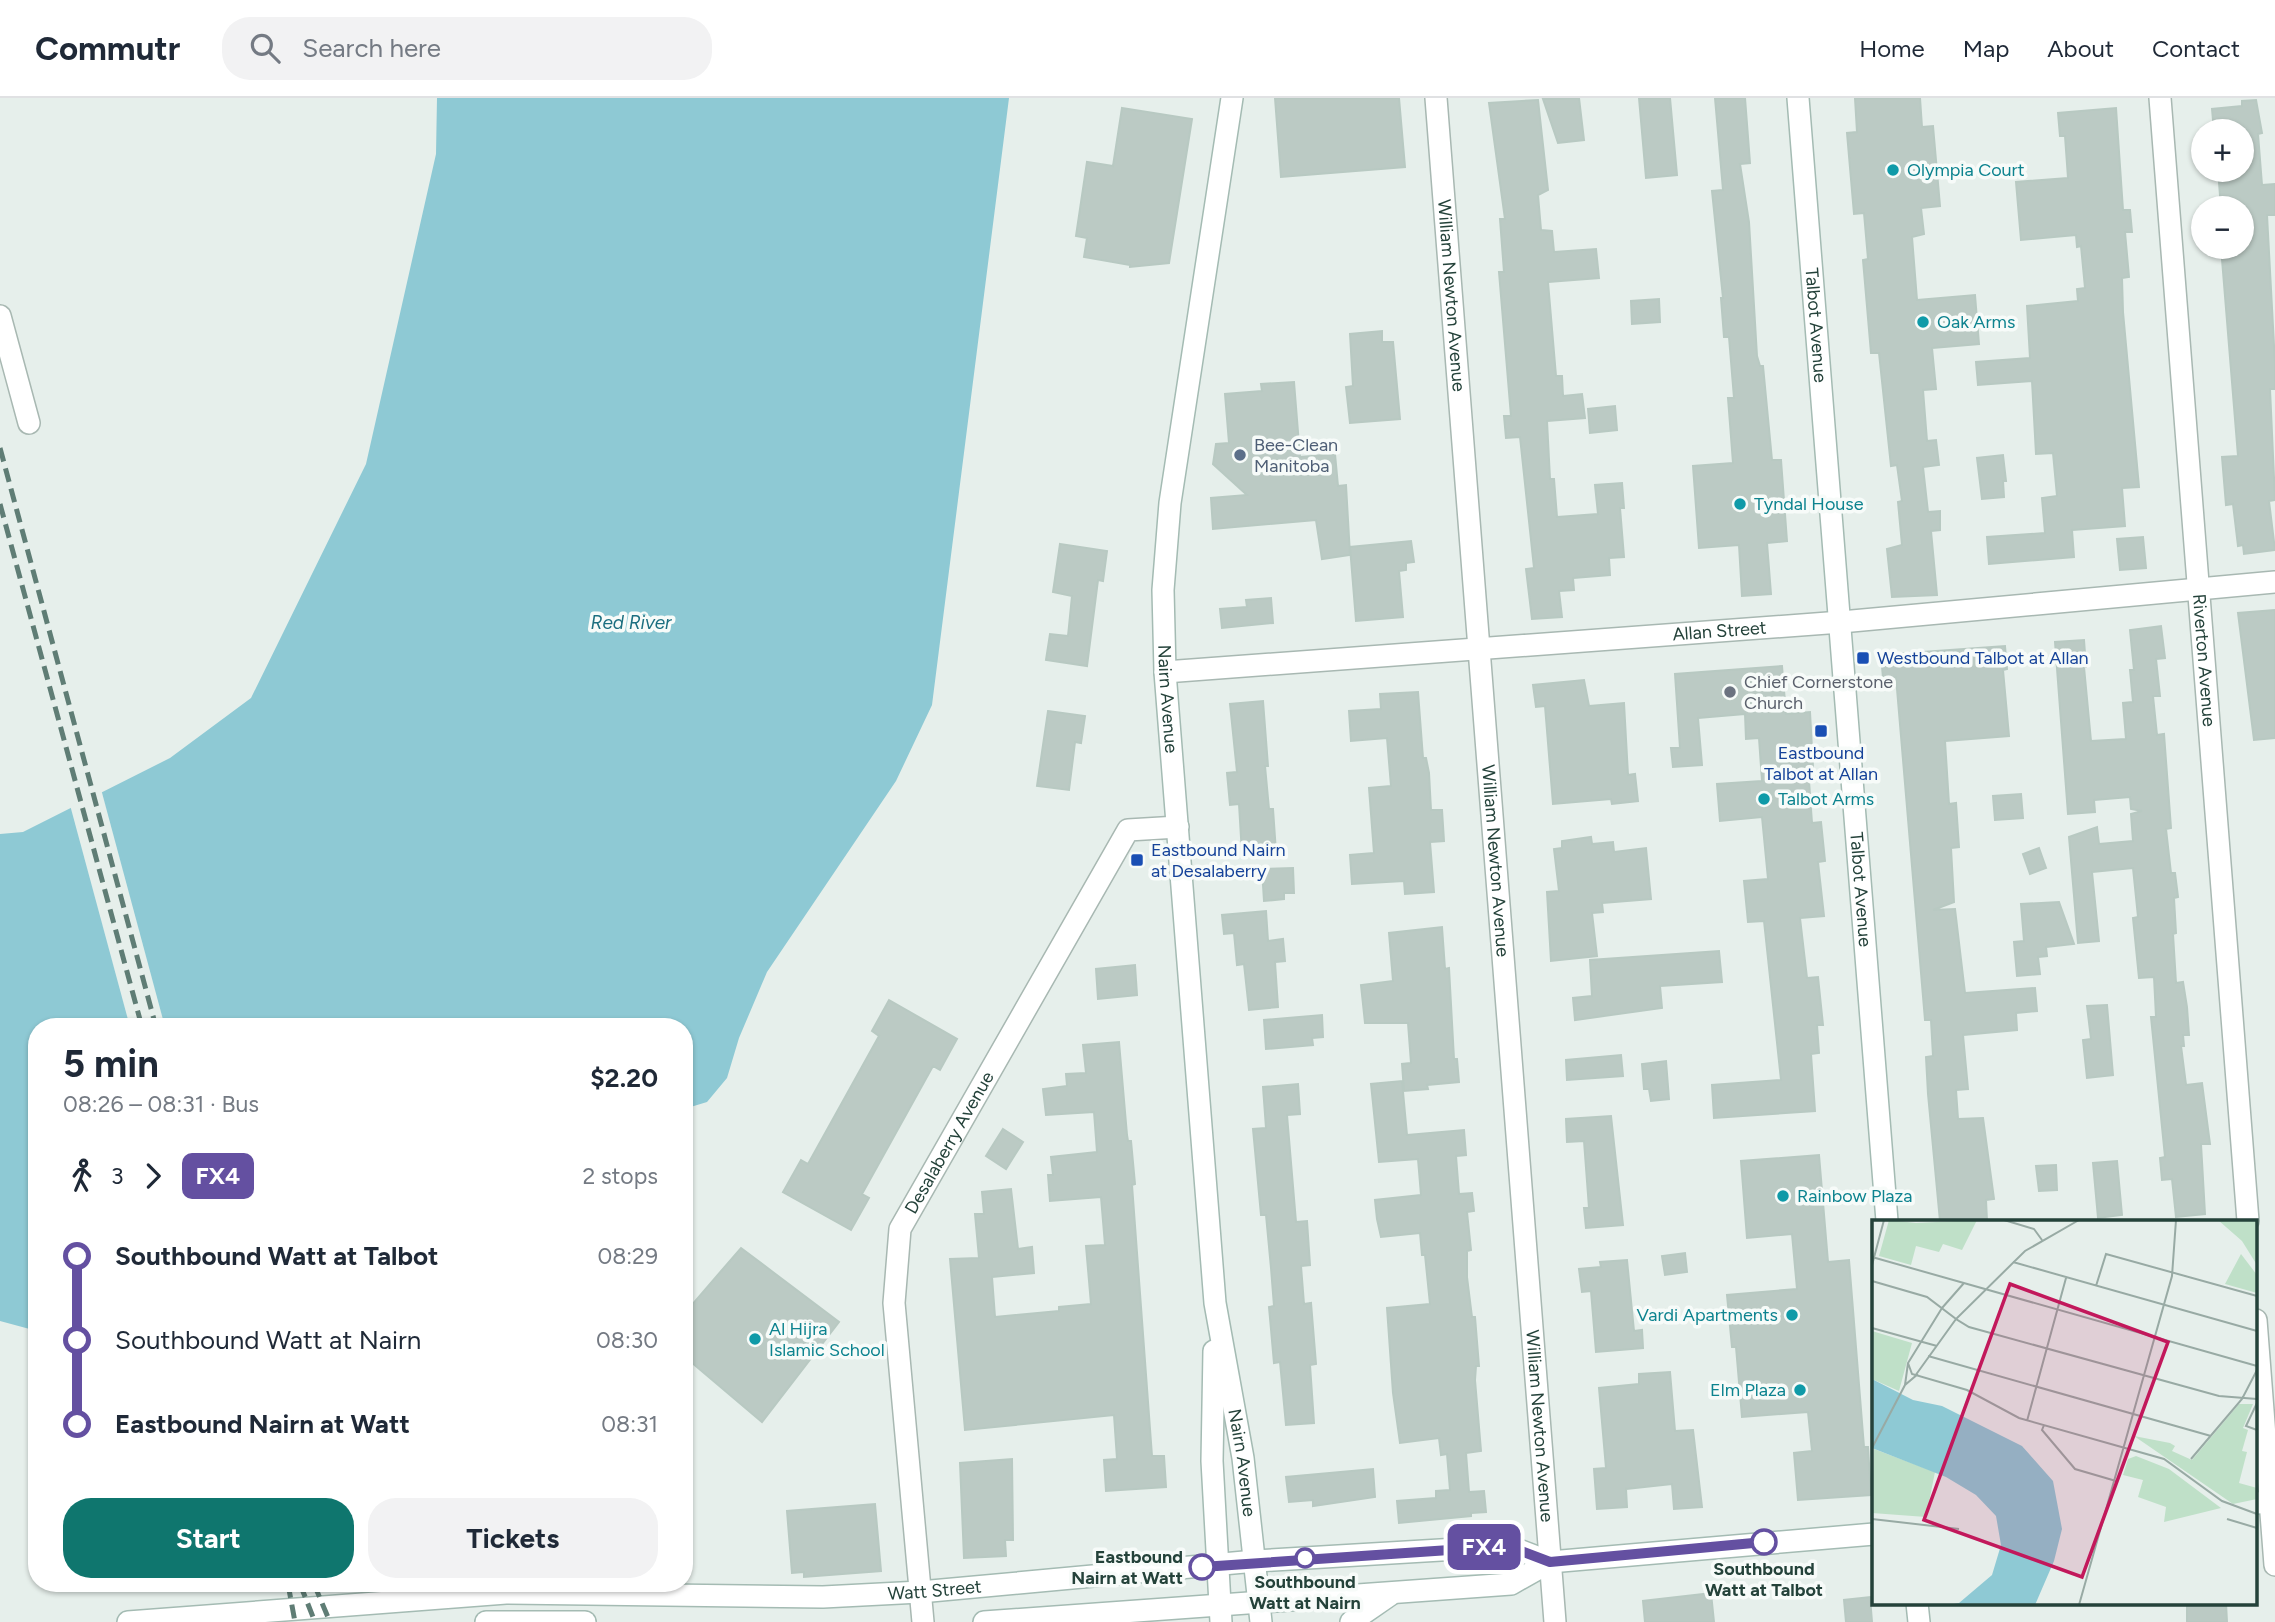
<!DOCTYPE html>
<html lang="en">
<head>
<meta charset="utf-8">
<style>
  :root { --surface:#fff; --page:#f2f2f3; --text:#1f2937; --muted:#747a83; --line:#e0e1e3; --accent:#0f766e }
  body { margin:0; font-family:Figtree,sans-serif; background:var(--page); color:var(--text); height:100vh; display:flex; flex-direction:column; font-size:26px; white-space:nowrap }
  * { box-sizing:border-box; margin:0 }
  p { font-size:23px; color:var(--muted) }
  .icon { flex:none; width:38px; height:38px; fill:none; stroke:currentColor; stroke-width:2; stroke-linecap:round; stroke-linejoin:round }
  .map { position:relative; flex:1; overflow:hidden }
  .side { position:absolute; left:28px; top:920px; width:665px; height:574px; display:flex; flex-direction:column; background:var(--surface); border-radius:28px; box-shadow:0 2px 5px #0004 }
  .side>* { flex:none }
  .badge { padding:0 14px; border-radius:10px; font-size:24px; line-height:46px }
  .controls { position:absolute; left:2191px; top:21px; display:grid; gap:14px }
  .controls a { display:grid; place-items:center; width:63px; height:63px; border-radius:50%; background:var(--surface); box-shadow:0 2px 5px #0004; font-size:35px }
  .map>.badge { position:absolute; translate:-50% -50%; box-shadow:0 0 0 4px #fff }
  .legs { display:flex; align-items:center; gap:10px; height:77px; padding:0 35px; font-size:23px }
  .legs p { margin-inline-start:auto }
  .summary { display:flex; align-items:center; justify-content:space-between; height:119px; padding:0 35px }
  h1 { font-size:38px; font-weight:700; line-height:52px }
  .button { display:flex; gap:14px; margin-top:auto; padding:14px 35px }
  .button a { flex:1; height:80px; border-radius:28px; background:var(--accent); color:#fff; font-size:28px; font-weight:700; line-height:80px; text-align:center }
  .button a+a { background:var(--page); color:var(--text) }
  ul { padding:0 35px; list-style:none }
  li { display:flex; align-items:center; gap:24px; height:84px; font-size:26px }
  li i { display:grid; place-items:center; width:10px; height:100%; margin:0 9px; background:currentColor }
  li i::after { content:''; width:18px; height:18px; margin:-9px; border:5px solid; border-radius:50%; background:var(--surface) }
  li p { margin-inline-start:auto }
  li:first-child i { background:linear-gradient(#0000 50%,currentColor 0) }
  li:last-child i { background:linear-gradient(currentColor 50%,#0000 0) }
  header { display:flex; align-items:center; gap:42px; box-sizing:border-box; height:98px; padding:0 35px; background:var(--surface); border-bottom:2px solid var(--line) }
  header strong { font-size:33px }
  nav { display:flex; gap:38px; margin-inline-start:auto; font-size:24px }
  .search { width:490px; height:63px; background:var(--page); display:flex; align-items:center; gap:18px; box-sizing:border-box; padding:0 24px; border-radius:28px; color:var(--muted); font-size:26px }
  .map>svg:first-child { display:block }
  .water { fill:#8ec9d4 }
  .pier { fill:#e6efeb }
  .building { fill:#bbcac4; stroke:#b8c9c2; stroke-width:2 }
  .lines { fill:none; stroke-linecap:round; stroke-linejoin:round }
  .street-casing { stroke:#a8b8b2; stroke-width:24 }
  .secondary-casing { stroke:#a4bbb3; stroke-width:24 }
  .street { stroke:#fff; stroke-width:21 }
  .secondary { stroke:#fff; stroke-width:21 }
  .rail { stroke:#5f7d75; stroke-width:5; stroke-dasharray:14 7; stroke-linecap:butt }
  .line-1-casing { stroke:#fff; stroke-width:16 }
  .line-1 { stroke:#6450a1; stroke-width:10 }
  .culture-dot { fill:#0f9aa8; stroke:#f7fbf9; stroke-width:2.5 }
  .service-dot { fill:#5c6f8a; stroke:#f7fbf9; stroke-width:2.5 }
  .transit-dot { fill:#1a4fb4; stroke:#f7fbf9; stroke-width:2.5 }
  .worship-dot { fill:#6b7280; stroke:#f7fbf9; stroke-width:2.5 }
  .stop-1-dot { fill:#fff; stroke:#6450a1; stroke-width:3.5 }
  .labels { text-anchor:middle; dominant-baseline:central; stroke-width:7; stroke-linejoin:round; paint-order:stroke }
  .culture-label { font-size:18px; fill:#0d838f; stroke:#f7fbf9; text-anchor:start }
  .street-label { font-size:18px; fill:#24423a; stroke:#f7fbf9 }
  .service-label { font-size:18px; fill:#4e5e75; stroke:#f7fbf9; text-anchor:start }
  .transit-label { font-size:18px; fill:#164399; stroke:#f7fbf9; text-anchor:start }
  .worship-label { font-size:18px; fill:#5b616d; stroke:#f7fbf9; text-anchor:start }
  .stop-label { font-size:18px; font-weight:bold; fill:#24423a; stroke:#f7fbf9 }
  .water-label { font-size:19px; font-style:italic; fill:#1c6f80; stroke:#f7fbf9 }
  .inset-road { fill:none; stroke:#98aaa4; stroke-width:2 }
  .view { fill:#c2185b; fill-opacity:0.15; stroke:#c2185b; stroke-width:3.5 }
  .inset-edge { fill:none; stroke:#24423a; stroke-width:3.5 }
</style>
</head>
<body>
<header>
<strong>Commutr</strong>
<div class="search"><svg class="icon" aria-label="search" viewBox="0 0 24 24"><circle cx="10" cy="10" r="6"/><path d="M15 15l6 6"/></svg>Search here</div>
<nav><a>Home</a><a>Map</a><a>About</a><a>Contact</a></nav>
</header>
<div class="map">
<svg width="2275" height="1524" viewBox="0 0 2275 1524">
  <rect width="100%" height="100%" fill="#e6efeb"/>
  <path class="water" d="M437,0H1009L932,607L896,683L767,874L739,940L727,980L707,1004L684,1011V929H37V1233L0,1223V736L23,734L170,660L251,600L366,366L436,56Z"/>
  <path class="pier" d="M101,691L165,929H130L70,707Z"/>
  <path class="building" d="M1275,0H1399L1405,69L1281,79Z
    M1579,0L1584,42L1558,45L1543,1Z
    M1639,0H1670L1677,77L1646,80Z
    M1715,0H1745L1750,65L1740,66L1749,124L1757,258L1760,268H1763L1772,362H1781L1787,443L1767,445L1771,496L1742,498L1739,447L1699,450L1693,368L1733,365L1728,300H1734L1729,239H1724L1721,200H1723L1712,93L1723,92Z
    M1855,0H1920L1922,29L1933,28L1940,108L1921,110L1924,136L1912,139L1917,202L1975,197L1979,246L1932,250L1936,291L1923,292L1927,343L1936,342L1939,367L1923,369L1928,414L1940,413V432L1931,433L1937,497L1892,499L1887,451L1902,447L1898,404L1902,403L1897,367L1891,368L1879,255H1871L1863,162L1868,161L1864,115L1854,116L1847,35L1857,34Z
    M1538,2L1548,92L1538,97L1541,132L1552,133L1554,154L1596,151L1599,180L1548,184L1556,278H1562L1563,298L1582,296L1585,320L1547,323L1550,381H1554L1557,419L1598,416L1595,387L1622,385L1624,410H1620L1624,459L1609,460L1610,477L1573,480L1574,492L1559,493L1562,519L1532,521L1526,471L1534,470L1520,339L1506,340L1504,318H1511L1499,174H1504L1500,121H1505L1489,5Z
    M2256,2L2262,35L2258,36L2262,87L2275,86V117H2267L2275,266V291H2270L2275,402L2269,403L2275,452L2244,456L2243,447L2238,448L2233,406L2226,407L2222,359L2238,358L2221,149H2242V110H2221L2218,72H2242V33H2214L2212,11L2242,8V3Z
    M1122,10L1192,21L1169,165L1130,169V167L1084,159L1087,140L1076,138L1087,64L1113,68Z
    M2116,10L2123,112H2130L2132,134H2125L2129,179L2122,180L2123,214L2139,389L2122,390L2125,428L2072,432L2074,459L1989,466L1987,439L2045,435L2042,400L2057,398L2053,355L2036,356L2032,283L1978,287L1976,264L2030,260L2027,208L2078,203L2077,191L2085,190L2081,148L2077,149L2076,137L2021,142L2016,84L2068,80L2065,38H2060L2058,15Z
    M1659,201L1660,224L1632,226L1631,203Z
    M1382,233V244H1393L1400,321L1350,325L1346,289L1353,288L1350,236Z
    M1294,284L1300,359L1335,356L1338,388L1346,387L1350,457L1322,461L1316,422L1213,431L1211,400L1247,397L1213,366L1216,346L1229,345L1225,296L1262,293L1261,286Z
    M1615,308L1617,332L1590,335L1588,311Z
    M2003,357L2006,383H2003L2004,399L1982,401L1977,360Z
    M2143,439L2146,470L2120,472L2117,441Z
    M1411,443L1414,464L1406,465V472L1399,473L1403,519L1356,523L1350,449Z
    M1060,446L1107,453L1103,483L1098,482L1087,568L1046,562L1050,536L1068,538L1072,498L1053,494Z
    M1271,500L1273,525L1222,530L1220,511L1247,509L1246,502Z
    M2275,512V640L2254,642L2238,515Z
    M2161,528L2165,560L2156,561L2160,598H2153L2157,637L2164,636L2171,730L2166,731L2171,775H2175L2178,799L2174,800L2176,835L2173,836L2176,885L2183,884L2187,909L2189,937H2183L2184,948H2181L2186,987L2202,985L2210,1046H2201L2205,1116L2176,1119L2172,1081L2162,1082L2160,1060L2165,1059L2151,919H2156L2154,879L2139,880L2133,820L2138,819L2133,770L2092,774L2099,843L2078,845L2069,739L2097,729L2099,746L2133,743L2131,716L2142,713L2131,711L2130,699L2094,702L2095,714L2068,716L2055,544L2084,542L2086,569H2084L2091,643L2126,641L2123,605L2133,604L2130,572H2134L2130,532Z
    M2005,548L2007,571L2003,572L2009,638L1945,643L1949,706L1956,705L1959,749L1951,750L1954,804L1933,812L1955,811L1965,895L2035,890L2037,913L2016,915L2017,932L1963,937L1968,991L1956,992L1958,1021L1983,1020L1994,1101L1986,1102L1987,1123H1940L1928,996L1926,959L1933,958L1931,922H1925L1896,579L1883,580L1881,557Z
    M1782,568L1786,616L1810,614L1813,669H1808L1812,725L1821,724L1825,763L1818,764L1824,818L1800,820L1807,880L1818,879L1823,927H1817L1819,955L1811,956L1815,1013L1714,1020L1712,987L1781,982L1764,823L1748,824L1744,783L1768,781L1762,719L1720,723L1717,686L1762,683L1759,640L1746,641L1745,616L1698,620L1702,667L1673,669L1671,650H1680L1675,576Z
    M1584,582L1589,608L1624,605L1628,677L1635,676L1638,703L1612,706L1611,701L1553,706L1545,608L1536,609L1533,587Z
    M1418,594L1423,660H1426L1429,675L1431,712H1442L1444,743L1430,744L1434,794L1405,796L1404,783L1352,786L1350,757L1374,755L1369,690L1391,688L1387,640L1351,643L1349,613L1381,611L1380,596Z
    M1263,603L1268,668H1265L1269,711H1273L1276,754L1242,756L1239,706L1230,707L1227,675L1237,674L1230,606Z
    M1048,613L1085,618L1081,645L1075,644L1069,692L1037,688Z
    M2021,696L2023,720L1995,722L1993,698Z
    M1591,739L1592,746L1613,744L1614,754L1646,750L1651,801L1602,805L1603,814L1592,815L1597,858L1551,863L1547,794L1559,793L1554,751L1562,750V743Z
    M2039,750L2046,770L2030,776L2023,756Z
    M1293,770L1294,795H1284V801L1264,803L1262,771Z
    M2059,804L2074,846L2046,849L2047,858L2038,859L2040,876L2017,878L2014,844L2024,843L2021,806Z
    M1266,813L1268,843L1283,841L1285,863L1275,864L1278,909L1249,912L1244,866L1237,867L1234,835L1224,836L1222,817Z
    M1442,829L1445,871L1449,870L1454,961H1457L1459,984L1427,987L1428,991L1404,993L1402,966L1411,965L1408,925H1365L1361,887L1393,883L1389,835Z
    M1719,853L1722,884L1660,888L1662,910L1575,922L1573,900L1592,898L1590,862Z
    M1135,867L1137,897L1098,901L1096,871Z
    M889,902L957,941L940,972L933,968L862,1096L869,1100L851,1132L783,1094L801,1062L808,1066L879,938L872,933Z
    M2107,907L2113,977L2087,980L2083,942L2091,941L2087,908Z
    M1322,917L1323,939L1312,940L1313,947L1266,951L1264,922Z
    M1119,944L1127,1037L1128,1043H1131L1135,1086L1132,1087L1152,1358H1164L1166,1389L1106,1393L1104,1362L1117,1361L1114,1317L965,1332L950,1161L979,1160L975,1116H984L982,1094L1011,1091L1018,1151L1032,1149L1034,1175L992,1179L995,1219L1059,1213V1209L1091,1206L1086,1148L1105,1147L1101,1099L1050,1103L1048,1077H1053L1051,1059L1097,1054L1094,1014L1046,1017L1043,991L1067,988L1066,976L1086,975L1083,947Z
    M1621,957L1623,978L1567,982L1566,962Z
    M1666,963L1669,1001L1651,1003L1649,991H1644L1642,966Z
    M1402,983L1407,1037L1464,1032L1466,1057L1456,1058L1459,1096L1472,1095L1474,1113L1467,1114L1471,1152L1467,1153V1179L1472,1219H1475L1479,1268H1476L1475,1282L1481,1353L1466,1355L1469,1394L1484,1393L1486,1414L1471,1415V1418L1399,1425L1397,1403L1436,1400V1393L1450,1392L1447,1356L1441,1357L1439,1340L1400,1345L1393,1295L1387,1210L1430,1206L1425,1157H1422L1420,1135L1381,1139L1377,1121L1375,1102L1421,1097L1418,1061L1379,1064L1371,986Z
    M1298,986L1300,1016L1287,1017L1296,1124L1307,1123L1310,1167L1301,1168L1304,1206L1311,1205L1316,1266L1310,1267L1314,1325L1286,1327L1280,1264L1274,1265L1269,1209L1274,1208L1271,1170L1266,1117H1261L1253,1031L1266,1030L1263,989Z
    M1611,1018L1623,1127L1586,1130L1584,1110H1589L1584,1043L1567,1044L1566,1021Z
    M1003,1031L1023,1044L1006,1071L986,1058Z
    M1819,1057L1828,1164L1849,1162L1864,1349H1868L1871,1397L1798,1402L1794,1355L1812,1353L1808,1314L1742,1319L1736,1249H1732L1727,1197L1797,1191L1792,1136L1747,1140L1741,1063Z
    M2117,1063L2122,1117L2098,1120L2093,1065Z
    M2056,1067L2057,1092L2039,1093L2036,1068Z
    M741,1150L839,1224L762,1324L684,1258V1216Z
    M1685,1155L1687,1174L1665,1177L1662,1158Z
    M1627,1162L1634,1233L1642,1232L1643,1250L1596,1254L1591,1193L1582,1194L1579,1171L1601,1169L1600,1164Z
    M1670,1274L1675,1333L1693,1332L1702,1409L1674,1411L1672,1386L1626,1391L1627,1409L1597,1411L1594,1371L1606,1370L1599,1290L1639,1286V1276Z
    M1012,1361L1013,1442H1005L1006,1458L964,1460L960,1365Z
    M1373,1371L1375,1399L1313,1408V1402L1289,1404L1286,1379Z
    M875,1406L881,1473L804,1479V1474L792,1475L787,1413Z
    M1711,1495L1714,1524H1645L1643,1503Z
    M1870,1499L1872,1524H1846L1844,1502Z
    M2187,1505H2226L2227,1524H2187Z"/>
  <g class="lines">
    <defs>
      <g id="street">
        <path id="s1" d="M1436,0L1555,1524"/>
        <path id="s2" d="M2160,0L2248,1123"/>
        <path d="M0,218L29,325"/>
        <path id="s3" d="M1165,574L1841,524L2275,484"/>
        <path d="M2256,1222L2275,1467"/>
        <path id="s4" d="M923,1524L894,1205L900,1131L1128,732L1178,729"/>
      </g>
      <g id="secondary">
        <path id="s5" d="M1232,0L1170,405L1163,492L1165,574L1215,1205L1243,1360L1261,1524"/>
        <path id="s6" d="M1798,0L1887,1123"/>
        <path d="M1214,1253L1212,1363L1221,1524"/>
        <path d="M2256,1405L2275,1404"/>
        <path d="M1917,1505L1919,1524"/>
        <path id="s7" d="M128,1524L506,1495L823,1499L920,1494L1255,1463L1508,1448L1550,1464"/>
        <path d="M486,1524H585"/>
        <path d="M984,1524L1511,1486L1550,1464L1874,1436"/>
        <path d="M1351,1524L1390,1497"/>
      </g>
    </defs>
    <use href="#street" class="street-casing"/>
    <use href="#secondary" class="secondary-casing"/>
    <use href="#street" class="street"/>
    <use href="#secondary" class="secondary"/>
    <path class="rail" d="M0,350L156,929
      M0,406L142,929
      M288,1486L295,1524
      M300,1486L315,1524
      M314,1486L330,1524"/>
  </g>
  <g class="lines">
    <defs>
      <path id="line-1" d="M1202,1469L1508,1448L1550,1464L1764,1444"/>
    </defs>
    <use href="#line-1" class="line-1-casing"/>
    <use href="#line-1" class="line-1"/>
  </g>
  <g class="culture-dot">
    <circle cx="1893" cy="72" r="7"/>
    <circle cx="1923" cy="224" r="7"/>
    <circle cx="1740" cy="406" r="7"/>
    <circle cx="1764" cy="701" r="7"/>
    <circle cx="1783" cy="1098" r="7"/>
    <circle cx="1792" cy="1217" r="7"/>
    <circle cx="755" cy="1241" r="7"/>
    <circle cx="1800" cy="1292" r="7"/>
  </g>
  <circle class="service-dot" cx="1240" cy="357" r="7"/>
  <g class="transit-dot">
    <rect x="1856" y="553" width="14" height="14" rx="3.5"/>
    <rect x="1814" y="626" width="14" height="14" rx="3.5"/>
    <rect x="1130" y="755" width="14" height="14" rx="3.5"/>
  </g>
  <circle class="worship-dot" cx="1730" cy="594" r="7"/>
  <g class="stop-1-dot">
    <circle cx="1764" cy="1444" r="12"/>
    <circle cx="1305" cy="1460" r="9"/>
    <circle cx="1202" cy="1469" r="12"/>
  </g>
  <g class="labels">
    <g class="culture-label">
      <text x="1907" y="72">Olympia Court</text>
      <text x="1937" y="224">Oak Arms</text>
      <text x="1754" y="406">Tyndal House</text>
      <text x="1778" y="701">Talbot Arms</text>
      <text x="1797" y="1098">Rainbow Plaza</text>
      <text x="1778" y="1217" text-anchor="end">Vardi Apartments</text>
      <text x="769" y="1231">Al Hijra<tspan x="769" dy="21">Islamic School</tspan></text>
      <text x="1786" y="1292" text-anchor="end">Elm Plaza</text>
    </g>
    <g class="street-label">
      <text stroke="none"><textPath href="#s1" startOffset="198">William Newton Avenue</textPath></text>
      <text stroke="none"><textPath href="#s6" startOffset="228">Talbot Avenue</textPath></text>
      <text stroke="none"><textPath href="#s3" startOffset="556">Allan Street</textPath></text>
      <text stroke="none"><textPath href="#s2" startOffset="564">Riverton Avenue</textPath></text>
      <text stroke="none"><textPath href="#s5" startOffset="606">Nairn Avenue</textPath></text>
      <text stroke="none"><textPath href="#s1" startOffset="765">William Newton Avenue</textPath></text>
      <text stroke="none"><textPath href="#s6" startOffset="794">Talbot Avenue</textPath></text>
      <text stroke="none"><textPath href="#s4" startOffset="494">Desalaberry Avenue</textPath></text>
      <text stroke="none"><textPath href="#s1" startOffset="1332">William Newton Avenue</textPath></text>
      <text stroke="none"><textPath href="#s5" startOffset="1374">Nairn Avenue</textPath></text>
      <text stroke="none"><textPath href="#s7" startOffset="808">Watt Street</textPath></text>
    </g>
    <g class="service-label">
      <text x="1254" y="347">Bee-Clean<tspan x="1254" dy="21">Manitoba</tspan></text>
    </g>
    <g class="transit-label">
      <text x="1877" y="560">Westbound Talbot at Allan</text>
      <text x="1821" y="655" text-anchor="middle">Eastbound<tspan x="1821" dy="21">Talbot at Allan</tspan></text>
      <text x="1151" y="752">Eastbound Nairn<tspan x="1151" dy="21">at Desalaberry</tspan></text>
    </g>
    <g class="worship-label">
      <text x="1744" y="584">Chief Cornerstone<tspan x="1744" dy="21">Church</tspan></text>
    </g>
    <g class="stop-label">
      <text x="1183" y="1459" text-anchor="end">Eastbound<tspan x="1183" dy="21">Nairn at Watt</tspan></text>
      <text x="1764" y="1471">Southbound<tspan x="1764" dy="21">Watt at Talbot</tspan></text>
      <text x="1305" y="1484">Southbound<tspan x="1305" dy="21">Watt at Nairn</tspan></text>
    </g>
    <g class="water-label">
      <text x="631" y="524">Red River</text>
    </g>
  </g>
  <g transform="translate(1872 1122)">
    <rect width="385" height="385" fill="#e6efeb"/>
    <path d="M17,0L44,3L105,0L90,30L71,24L67,32L44,26L39,45L7,36ZM346,0H385V45L370,21ZM369,34L385,55V73L353,64ZM0,111L40,123L27,171L0,159ZM367,184H381L371,208L376,210L370,231L375,232L367,263L385,268V279L361,284L262,216L298,223L303,226L300,231L320,240ZM2,229L63,252L54,297L0,293ZM264,236L297,249L349,288L292,302L294,287L266,277L271,260L251,255L256,239Z" fill="#bfe0c8"/>
    <path d="M0,159L41,180L70,186L150,226L181,261L190,309L182,341L163,385H77L87,383L120,355L129,325L124,296L104,275L74,257L0,228Z" fill="#8ec9d4"/>
    <path class="inset-road" d="M132,0L162,9L170,20M207,0L153,31L84,99L97,107L347,176L385,179M0,37L385,146M141,42L385,111M0,45L12,0M0,61L55,77L84,99L43,156M224,66L234,34L385,76M70,88L92,63M0,108L65,126M56,136L339,216M36,143L40,154L95,170L147,198L292,239L350,281L385,294M33,165L36,143L70,88M385,183L374,206L385,210M155,201L194,58M172,205L170,210L203,249L244,261M0,228L33,165L46,154M319,239L370,179L385,150M0,299L87,309M355,299L385,308M207,385L300,56L304,0"/>
    <path class="view" d="M138,64L296,122L210,357L52,300Z"/>
    <rect width="385" height="385" class="inset-edge"/>
  </g>
</svg>
<div class="controls">
<a>+</a>
<a>−</a>
</div>
<b class="badge" style="left:1484px;top:1449px;background:#6450a1;color:#fff">FX4</b>
<section class="side">
<div class="summary"><div><h1>5 min</h1><p>08:26 – 08:31 · Bus</p></div><b>$2.20</b></div>
<div class="legs"><svg class="icon" aria-label="walk" viewBox="0 0 24 24"><circle cx="13" cy="4" r="2"/><path d="M13 8l-2 6 4 7M11 14l-3 7M7 12l3-4h3l4 4"/></svg>3<svg class="icon" aria-label="forward" viewBox="0 0 24 24"><path d="M9 5l7 7-7 7"/></svg><b class="badge" style="background:#6450a1;color:#fff">FX4</b><p>2 stops</p></div>
<ul>
<li><i style="color:#6450a1"></i><b>Southbound Watt at Talbot</b><p>08:29</p></li>
<li><i style="color:#6450a1"></i><span>Southbound Watt at Nairn</span><p>08:30</p></li>
<li><i style="color:#6450a1"></i><b>Eastbound Nairn at Watt</b><p>08:31</p></li>
</ul>
<div class="button"><a>Start</a><a>Tickets</a></div>
</section>
</div>
</body>
</html>
